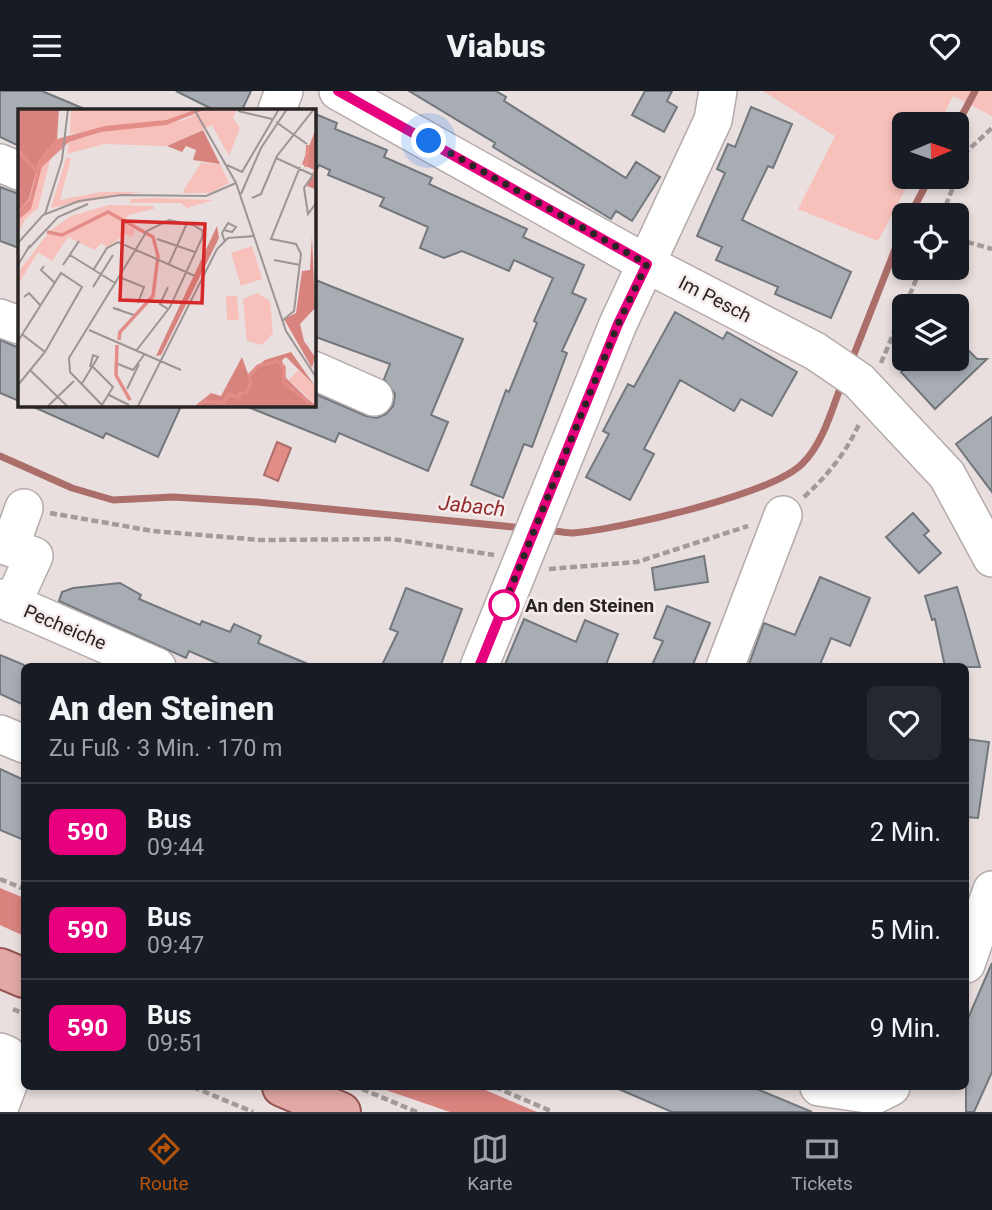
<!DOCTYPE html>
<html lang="de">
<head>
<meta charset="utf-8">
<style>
  :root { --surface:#171b24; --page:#242831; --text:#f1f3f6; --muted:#9ea1a6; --line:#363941; --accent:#b45309 }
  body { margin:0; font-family:Roboto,sans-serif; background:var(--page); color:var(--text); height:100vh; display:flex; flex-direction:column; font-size:26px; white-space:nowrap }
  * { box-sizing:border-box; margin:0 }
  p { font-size:23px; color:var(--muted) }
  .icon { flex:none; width:38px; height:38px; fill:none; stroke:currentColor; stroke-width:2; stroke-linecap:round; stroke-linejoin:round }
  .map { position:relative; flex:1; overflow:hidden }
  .sheet { position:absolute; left:21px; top:572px; width:948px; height:427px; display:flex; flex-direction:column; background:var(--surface); border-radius:10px; box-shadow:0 4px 10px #0003 }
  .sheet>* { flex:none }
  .badge { padding:0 14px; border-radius:10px; font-size:24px; line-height:46px }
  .needle { width:46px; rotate:88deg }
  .tools { position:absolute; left:892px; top:21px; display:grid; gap:14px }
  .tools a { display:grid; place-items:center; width:77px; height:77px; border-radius:10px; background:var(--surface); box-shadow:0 4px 10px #0003; font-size:35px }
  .you { position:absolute; width:35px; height:35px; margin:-18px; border:5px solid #fff; border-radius:50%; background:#1a73e8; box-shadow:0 0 0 10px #1a73e833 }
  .map>.badge { position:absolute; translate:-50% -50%; box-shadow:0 0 0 4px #fff }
  .round { display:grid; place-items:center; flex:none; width:74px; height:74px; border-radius:10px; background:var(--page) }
  .headline { display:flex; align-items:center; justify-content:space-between; height:119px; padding:0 28px }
  h1 { font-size:33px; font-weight:800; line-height:52px }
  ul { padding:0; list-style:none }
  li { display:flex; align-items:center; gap:21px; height:98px; padding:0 28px; border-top:2px solid var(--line) }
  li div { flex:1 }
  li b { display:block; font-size:26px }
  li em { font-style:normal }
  li .badge { min-width:77px; font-weight:700; text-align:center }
  header { display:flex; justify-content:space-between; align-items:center; height:91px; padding:0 28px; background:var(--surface); font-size:32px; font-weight:800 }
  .tab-bar { display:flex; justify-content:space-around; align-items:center; height:98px; border-top:2px solid var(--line); background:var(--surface); font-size:19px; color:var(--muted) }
  .tab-bar a { display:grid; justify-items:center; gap:4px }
  .tab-bar .active { color:var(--accent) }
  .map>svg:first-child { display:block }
  .green { fill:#f8c0bb }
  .forest { fill:#d8837e }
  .water { fill:#e38d88; stroke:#ab6e6a; stroke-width:2 }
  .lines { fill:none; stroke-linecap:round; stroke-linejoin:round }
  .stream { stroke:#ab6e6a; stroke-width:7 }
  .building { fill:#a7adb3; stroke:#72777d; stroke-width:2 }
  .minor-casing { stroke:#b4abaa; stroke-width:40 }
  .major-casing { stroke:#955451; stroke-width:42 }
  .path { stroke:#a29b9a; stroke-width:4.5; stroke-dasharray:7 3.5; stroke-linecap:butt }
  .minor { stroke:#fff; stroke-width:37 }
  .major { stroke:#e2a8a5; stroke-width:38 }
  .line-casing { stroke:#fff; stroke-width:16 }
  .line { stroke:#e6007e; stroke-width:10 }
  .walk { stroke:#292525; stroke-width:7; stroke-dasharray:0 12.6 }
  .stop-dot { fill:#fff; stroke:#e6007e; stroke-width:3.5 }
  .labels { text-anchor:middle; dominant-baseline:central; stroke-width:5; stroke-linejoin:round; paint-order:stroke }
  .street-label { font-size:19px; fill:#292525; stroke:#f6eceb }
  .stop-label { font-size:19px; font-weight:bold; fill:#292525; stroke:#f6eceb; text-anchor:start }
  .water-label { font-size:21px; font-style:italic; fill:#902c2d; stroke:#f6eceb }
  .inset-river { fill:none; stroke:#e38d88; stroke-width:3.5 }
  .inset-road { fill:none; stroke:#9c9594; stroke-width:2 }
  .view { fill:#d62828; fill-opacity:0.15; stroke:#d62828; stroke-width:3.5 }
  .inset-edge { fill:none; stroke:#292525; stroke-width:3.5 }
</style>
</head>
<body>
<header><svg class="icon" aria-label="menu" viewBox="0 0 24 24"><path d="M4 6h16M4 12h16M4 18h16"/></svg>Viabus<svg class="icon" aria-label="heart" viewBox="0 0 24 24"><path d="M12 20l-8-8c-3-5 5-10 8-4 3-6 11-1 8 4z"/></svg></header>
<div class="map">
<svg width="992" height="1021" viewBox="0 0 992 1021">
  <rect width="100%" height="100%" fill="#e9dfde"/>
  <path class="green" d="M763,0H992V25L953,5L939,33H905V86H912L878,150L798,118L835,45Z"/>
  <path class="forest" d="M0,797L24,807V845L0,834Z
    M377,996H478L537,1021H450Z"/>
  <path class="water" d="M277,351L291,357L278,390L264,384Z"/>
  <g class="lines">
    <path class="stream" d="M957,34L975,0
      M910,124L930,86
      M851,271L905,133
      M0,365L72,397L113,409L173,406L257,411L524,437
      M547,439C555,440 565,442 573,442C620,438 770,404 802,373C823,353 832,318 842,292"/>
  </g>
  <path class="building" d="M0,0H42L87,19H19V55L0,46Z
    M176,0H251L242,19H214Z
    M409,0H496L506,6L504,10L626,87L636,71L660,86L632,130L616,120L611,128L493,56L495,52Z
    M645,0H672L667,10L677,16L664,41L632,24Z
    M751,16L792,33L773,77L768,75L742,129L851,181L831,227L775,203L778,196L716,169L722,156L697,145L725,82L717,78L728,53L735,56Z
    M313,22L337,32L335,38L387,59L384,66L432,87L429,93L527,138L523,146L584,174L572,202L586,208L562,260L567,262L532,356L524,353L503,407L471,394L506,299L509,301L537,232L534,230L553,187L514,169L509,180L462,160L444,167L420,157L428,136L380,115L384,107L328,84L330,79L319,74L313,86Z
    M0,96L19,103V157L0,150Z
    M313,188L463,248L431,324L448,331L428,380L339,342L335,351L243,314L313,313V302L366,325L377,327L386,323L393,315L395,303L384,288L390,273L313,245Z
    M675,221L723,248L727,241L797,281L772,325L741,308L734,320L680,289L644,358L654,363L630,409L586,386L609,343L603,340L628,293L634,296Z
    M957,248L977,268H987L935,318L901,281L915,268H957Z
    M0,249L19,257V310L0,302Z
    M27,313H182L158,366L106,342L103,347Z
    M992,326V401L956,353Z
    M913,422L929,440L924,444L941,462L919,482L886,446Z
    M704,465L708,491L655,499L652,477Z
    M820,486L870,507L850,555L831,547L819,576H748L764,532L795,544Z
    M120,492L141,504L139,508L200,534L202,530L230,541L234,533L261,545L258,552L315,576H226L189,560L186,567L59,510L62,501L73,497Z
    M957,496L964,519L980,576H945L935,528L932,529L925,505Z
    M406,497L462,518L440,576H381L398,541L390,538Z
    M667,515L710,532L692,576H651L663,550L654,547Z
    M524,528L576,551L585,529L618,543L605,576H504Z
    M0,564L24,574V614L0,603Z
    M966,648L989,651L978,727L966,726Z
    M0,678L24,689V749L0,739Z
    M992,872V981L974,1021H966V932Z
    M614,996H752L812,1021H672Z"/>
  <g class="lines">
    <defs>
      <path id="minor" d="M338,0L647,173L815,260L859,290L947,384L992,467
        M277,19L284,0
        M0,72L19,80
        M0,227L19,234
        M313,279L374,306
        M0,453L34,465L12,513
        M10,456L24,417
        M0,507L157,576
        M479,576L618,233L713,29L718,0
        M725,576L783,424
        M0,643L24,653
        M966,873L992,799
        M0,961L7,964L11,986L0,1015
        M819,996L875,1004L891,996"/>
      <path id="major" d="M0,877L24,887
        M282,996L341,1021"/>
    </defs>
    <use href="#minor" class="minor-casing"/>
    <use href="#major" class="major-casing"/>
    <path class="path" d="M957,84L966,61L992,37
      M942,124L957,86
      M957,148L992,158
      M881,272L921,177
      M804,406C827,385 846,362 859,333
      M50,422L153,440L261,449L392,448L494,464
      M549,478L637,471L748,435
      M0,788L24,798
      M13,918L24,923
      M193,996L253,1021
      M495,996L553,1021
      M362,998L417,1021"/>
    <use href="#minor" class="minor"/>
    <use href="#major" class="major"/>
  </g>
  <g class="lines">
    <defs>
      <path id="line" d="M338,0L647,173L618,233L479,576"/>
    </defs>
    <use href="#line" class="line-casing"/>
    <use href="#line" class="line"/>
    <path class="walk" d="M429,50L647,173L618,233L504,514"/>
  </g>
  <circle class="stop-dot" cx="504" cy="514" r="14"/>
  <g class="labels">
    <g class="street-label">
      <text transform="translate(715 208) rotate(27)">Im Pesch</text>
      <text transform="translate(65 536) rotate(23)">Pecheiche</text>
    </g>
    <g class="stop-label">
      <text x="525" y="514">An den Steinen</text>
    </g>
    <g class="water-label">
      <text transform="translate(472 415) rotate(6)">Jabach</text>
    </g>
  </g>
  <g transform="translate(18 18)">
    <rect width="298" height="298" fill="#e9dfde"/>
    <path d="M0,0L40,19L20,99L7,110L0,126ZM53,0H179L148,11L52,25ZM189,0H219L215,9L222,19L211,47L194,16L149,37L86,35L49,45L51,33L83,23L166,11ZM48,49H53L42,91L83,83H122L33,99ZM183,54L202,55L211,74L192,84H164ZM112,90L137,89L195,91L169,99L163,94H112ZM91,96L135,97L136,100L110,106L106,115L117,121L114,128L108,125L89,138L83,134L77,141L50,128L34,152L20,143L0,176V163L32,122L53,107ZM234,137L244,170L223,177L213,144ZM239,184L252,192L255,224L244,236L229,232L225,190ZM208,187H219L221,211H209ZM280,261L297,277V295L271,271Z" fill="#f8c0bb"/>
    <path d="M0,0H41L39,30L21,51L11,90L0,102ZM185,21L202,55L175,51L178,41L168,37L164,43L149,37ZM297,22V80L289,77L296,61L284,55ZM199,117L201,129L143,246L138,247ZM294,127L297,199L282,215L286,232L297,248L294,259L266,210L278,204L284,162L292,161ZM273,243L297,277L268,248L264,251L268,269L297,297H177L193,284L203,287L224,248L230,265L247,251Z" fill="#d8837e"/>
    <path d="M179,0H189L148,16L83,23L51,33L24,58L13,100L0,111V102L12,90L21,51L39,30L87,17L148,11Z" fill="#e38d88"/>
    <path class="inset-river" d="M0,41L20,64M288,58L290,36M29,123L44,126L90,103L135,128L140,147L135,187L102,223L101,231M99,236L98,266L112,291M180,297L186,292L205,294L211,285L221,289L222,284H228L233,274L231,267L240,257L259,252L266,258V274L296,297"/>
    <path class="inset-road" d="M176,0L218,74L268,222L298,268M220,2L254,10M258,13L289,35M258,49L295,66L286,79L290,105L298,94M209,56L224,63L261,0M223,85L243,39L269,0M234,89L243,85L259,47L296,0M27,105L44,51L50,0M206,121L214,123L218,118L210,114L204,124L207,133M139,130L177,143M0,134L25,106L61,92L103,86L188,87L218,74M11,139L40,108L70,95M52,146L97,174M256,151L282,156M151,155L169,114M0,156L12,136M45,156L61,132M26,157L23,161L37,174M76,160L89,139L100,133L177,167M101,168L126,178L120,194M75,178L95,146M150,178L142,195L150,200M6,188L11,184L23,197M103,201L95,199L116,206M264,212L276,202L283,145L278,135L253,130L282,58M71,221L163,261M5,226L27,243M0,232L43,164L64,178L27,243L0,276M100,255L115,261L126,246M75,258L95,278L84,296M12,261L49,297M63,276L80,248L75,246L72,258M109,280L121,255M91,286L111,296M30,297L56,272M85,297L52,263L51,249L129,122L151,111L175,116L185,122L184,129L152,198L118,242M120,297L199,140L210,129L237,127"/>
    <path class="view" d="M105,112L187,115L184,194L102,191Z"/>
    <rect width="298" height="298" class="inset-edge"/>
  </g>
</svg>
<div class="tools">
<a><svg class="needle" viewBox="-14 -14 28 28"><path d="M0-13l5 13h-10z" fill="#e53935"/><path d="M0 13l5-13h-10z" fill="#9ea1a6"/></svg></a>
<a><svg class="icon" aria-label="locate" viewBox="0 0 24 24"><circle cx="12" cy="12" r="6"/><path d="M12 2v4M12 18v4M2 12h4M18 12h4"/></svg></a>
<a><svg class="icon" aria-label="layers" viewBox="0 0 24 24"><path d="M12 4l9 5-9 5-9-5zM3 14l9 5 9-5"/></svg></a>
</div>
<div class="you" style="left:429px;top:50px"></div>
<section class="sheet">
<div class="headline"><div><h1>An den Steinen</h1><p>Zu Fuß · 3 Min. · 170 m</p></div><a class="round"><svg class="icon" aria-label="heart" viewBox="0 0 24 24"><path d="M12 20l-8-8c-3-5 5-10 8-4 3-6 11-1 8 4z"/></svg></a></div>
<ul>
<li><span class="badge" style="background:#e6007e;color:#fff">590</span><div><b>Bus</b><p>09:44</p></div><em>2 Min.</em></li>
<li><span class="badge" style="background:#e6007e;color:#fff">590</span><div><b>Bus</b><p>09:47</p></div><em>5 Min.</em></li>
<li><span class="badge" style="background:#e6007e;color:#fff">590</span><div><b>Bus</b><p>09:51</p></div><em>9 Min.</em></li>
</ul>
</section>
</div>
<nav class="tab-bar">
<a class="active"><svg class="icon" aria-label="directions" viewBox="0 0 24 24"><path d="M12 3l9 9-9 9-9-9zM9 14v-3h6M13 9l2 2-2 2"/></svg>Route</a>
<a><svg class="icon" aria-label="map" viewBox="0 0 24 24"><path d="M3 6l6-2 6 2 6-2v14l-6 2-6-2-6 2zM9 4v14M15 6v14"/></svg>Karte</a>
<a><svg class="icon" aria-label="tickets" viewBox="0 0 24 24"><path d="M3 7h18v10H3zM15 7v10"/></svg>Tickets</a>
</nav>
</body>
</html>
